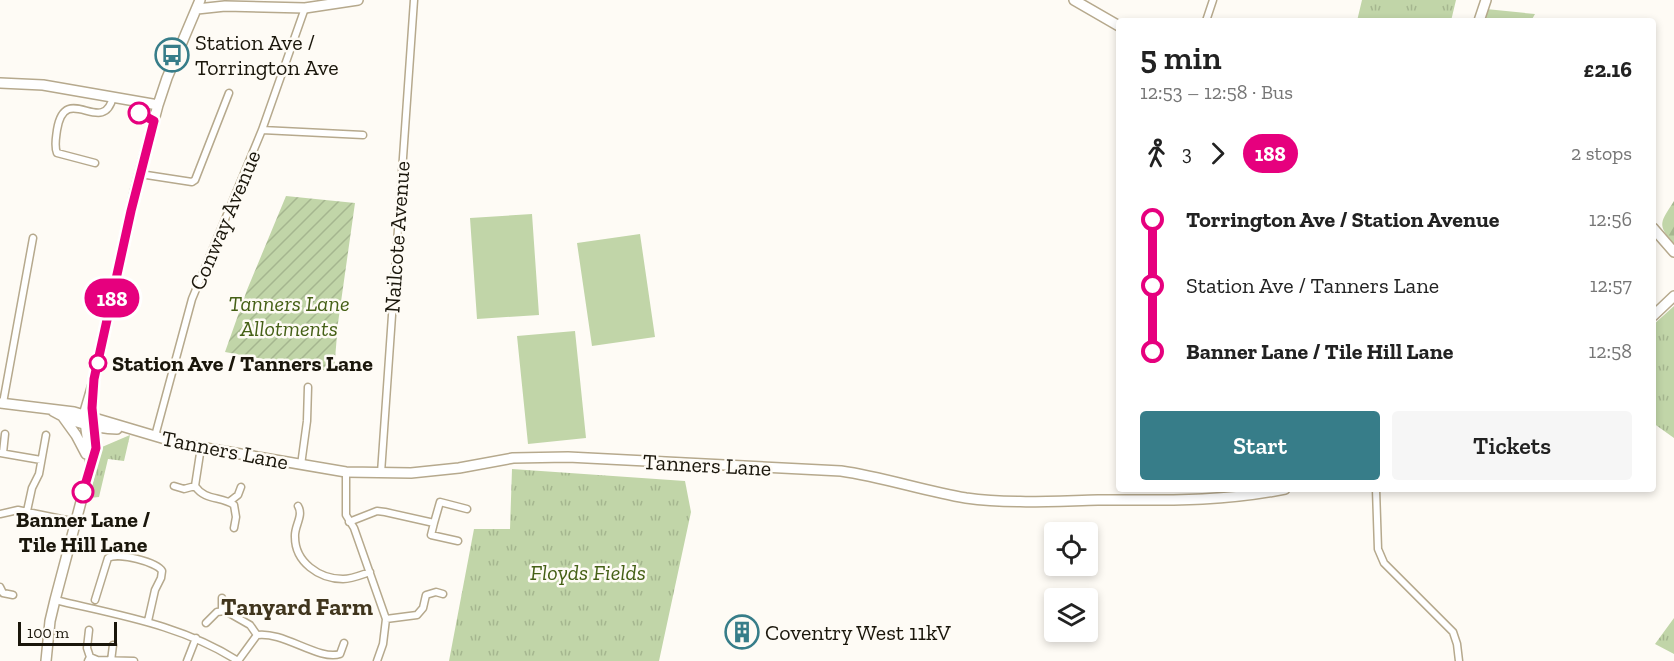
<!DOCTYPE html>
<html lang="en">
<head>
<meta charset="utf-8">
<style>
  :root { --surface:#fff; --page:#f6f6f6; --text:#222; --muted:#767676; --accent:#377d89 }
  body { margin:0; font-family:"Zilla Slab",serif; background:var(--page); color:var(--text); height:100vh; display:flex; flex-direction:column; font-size:22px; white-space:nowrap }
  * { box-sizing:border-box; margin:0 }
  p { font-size:20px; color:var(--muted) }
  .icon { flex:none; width:33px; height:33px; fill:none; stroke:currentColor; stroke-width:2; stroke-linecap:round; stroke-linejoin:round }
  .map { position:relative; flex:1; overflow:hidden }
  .details { position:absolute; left:1116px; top:18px; width:540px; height:474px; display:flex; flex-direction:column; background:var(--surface); border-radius:6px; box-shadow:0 3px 9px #0003 }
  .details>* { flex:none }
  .badge { padding:0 12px; border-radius:20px; font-size:21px; line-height:39px }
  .tools { position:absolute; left:1044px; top:522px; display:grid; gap:12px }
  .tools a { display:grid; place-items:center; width:54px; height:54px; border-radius:6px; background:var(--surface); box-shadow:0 3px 9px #0003; font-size:30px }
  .scale { position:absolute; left:18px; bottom:15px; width:99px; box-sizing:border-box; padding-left:6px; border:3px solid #1a160b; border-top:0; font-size:16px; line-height:21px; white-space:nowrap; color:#1a160b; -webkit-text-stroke:4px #fefbf5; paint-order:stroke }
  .map>.badge { position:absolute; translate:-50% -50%; box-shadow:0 0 0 3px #fff }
  .legs { display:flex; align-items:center; gap:9px; height:66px; padding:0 24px; font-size:20px }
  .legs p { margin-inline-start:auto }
  .head { display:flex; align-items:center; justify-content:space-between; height:102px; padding:0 24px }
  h1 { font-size:33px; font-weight:600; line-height:45px }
  .primary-button { display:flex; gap:12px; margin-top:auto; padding:12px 24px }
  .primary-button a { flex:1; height:69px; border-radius:6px; background:var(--accent); color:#fff; font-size:24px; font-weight:600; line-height:69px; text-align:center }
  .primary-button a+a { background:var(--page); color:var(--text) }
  ul { padding:0 24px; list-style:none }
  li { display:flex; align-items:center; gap:21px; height:66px; font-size:22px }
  li i { display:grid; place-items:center; width:9px; height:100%; margin:0 8px; background:currentColor }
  li i::after { content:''; width:15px; height:15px; margin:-8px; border:4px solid; border-radius:50%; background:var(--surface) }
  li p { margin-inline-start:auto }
  li:first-child i { background:linear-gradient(#0000 50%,currentColor 0) }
  li:last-child i { background:linear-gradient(currentColor 50%,#0000 0) }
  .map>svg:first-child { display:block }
  .grass { fill:url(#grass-tufts) }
  .forest { fill:url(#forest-firs) }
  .garden { fill:url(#garden-furrows) }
  .pitch { fill:#c1d5a8 }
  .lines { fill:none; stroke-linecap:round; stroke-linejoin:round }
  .street-casing { stroke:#b6a98d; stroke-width:9 }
  .secondary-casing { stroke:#b6a98d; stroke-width:12 }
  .street { stroke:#fff; stroke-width:6 }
  .secondary { stroke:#fff; stroke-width:9 }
  .line-1-casing { stroke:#fff; stroke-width:14 }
  .line-1 { stroke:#e6007e; stroke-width:9 }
  .stop-1-dot { fill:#fff; stroke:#e6007e; stroke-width:3 }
  .labels { text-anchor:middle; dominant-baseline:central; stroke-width:5; stroke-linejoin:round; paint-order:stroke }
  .poi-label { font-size:22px; fill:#1a160b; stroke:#fefbf5; text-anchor:start }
  .street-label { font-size:22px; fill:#1a160b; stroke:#fefbf5 }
  .park-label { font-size:22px; font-style:italic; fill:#456016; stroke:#fefbf5 }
  .stop-label { font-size:22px; font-weight:bold; fill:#1a160b; stroke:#fefbf5; text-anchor:start }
  .neighbourhood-label { font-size:24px; font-weight:bold; fill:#40351d; stroke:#fefbf5 }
</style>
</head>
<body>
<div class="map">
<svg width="1674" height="661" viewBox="0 0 1674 661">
  <defs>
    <pattern id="grass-tufts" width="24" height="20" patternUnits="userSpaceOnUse" patternTransform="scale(1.5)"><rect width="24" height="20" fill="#c1d5a8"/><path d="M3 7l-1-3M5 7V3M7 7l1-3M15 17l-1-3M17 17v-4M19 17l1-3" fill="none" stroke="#a5b68f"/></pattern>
    <pattern id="forest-firs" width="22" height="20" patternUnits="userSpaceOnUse" patternTransform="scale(1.5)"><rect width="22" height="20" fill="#c1d5a8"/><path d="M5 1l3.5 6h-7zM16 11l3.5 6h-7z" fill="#a5b68f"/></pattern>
    <pattern id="garden-furrows" width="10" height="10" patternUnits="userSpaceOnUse" patternTransform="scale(1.5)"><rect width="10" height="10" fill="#c1d5a8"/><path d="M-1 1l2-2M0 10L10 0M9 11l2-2" fill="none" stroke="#a5b68f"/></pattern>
  </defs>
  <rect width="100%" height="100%" fill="#fefbf5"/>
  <path class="grass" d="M1362,0H1456L1451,21H1357Z
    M1486,9L1535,14L1531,21H1483Z
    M1674,306V438L1653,423V325Z
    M130,435L124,461L108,459L99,497L89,498L102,447Z
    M512,469L685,481L691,512L659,661H449L474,529H510Z
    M1674,618V654L1655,644Z"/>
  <path class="forest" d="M1674,201V244C1656,224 1661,222 1674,201Z"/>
  <path class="garden" d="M286,196L355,203L338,323L334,371L283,367L274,361L225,352L247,290Z"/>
  <path class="pitch" d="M532,214L539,315L477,319L470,218Z
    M640,234L655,337L592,346L577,243Z
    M575,331L586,438L528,444L517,336Z"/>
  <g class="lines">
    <defs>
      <path id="street" d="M1206,21L1213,0
        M262,130L363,135
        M95,163L57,153C54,146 56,138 57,130C65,80 103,138 113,97
        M140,174L192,182L195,180L229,93
        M3,403L33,238
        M155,436L192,299L262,130L305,8
        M201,447L195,486C205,501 221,496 234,505L236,517L234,528
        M0,453L41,460
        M3,453L5,434
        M301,465L307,421L308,387
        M346,472V515L354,528L386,619L383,644L377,661
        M381,473L414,0
        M174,486L184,489L195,486
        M1376,489L1378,549L1384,563L1453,632L1457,644L1459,661
        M229,502L238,495L241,487
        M298,506C304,516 294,526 295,537C295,562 319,579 343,579C352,579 361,575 370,572
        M27,511L32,488L39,474L46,435
        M0,514L18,510L76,522
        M349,522L377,511L385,512L434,523L440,502L467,509
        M434,523L431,535L458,541
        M0,587L3,593L13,595
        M222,598V609L250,625L257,635C283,631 319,661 340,654L344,643
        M55,600C118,615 182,625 238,661
        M95,600L108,558C118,552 157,562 162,571L161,578L155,590L148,621
        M386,619L417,615L423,608L426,595L436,592L443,594
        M206,623L217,612L225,611
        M89,630L87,648L90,657
        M88,661L90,657L97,660L134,661
        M111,661L113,645
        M187,661L196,638
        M238,661L257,635"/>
      <path id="secondary" d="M1074,0L1119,26
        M197,9L225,6L305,8L358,0
        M1479,21L1486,0
        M0,83L43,85L158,105
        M1653,228L1674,252
        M1653,316L1674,296
        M0,403L74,412L182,444L346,472L411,473L459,468L513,458L568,457L841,471C883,477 924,491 966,498C1009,504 1055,501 1098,500C1161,500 1222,502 1285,489
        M53,411C72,422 95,428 117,429
        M63,417L76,435L86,454
        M91,464L84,415L94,381L135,192L158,105L167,78L200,0
        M46,661L50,621L55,600L91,464C101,444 91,420 92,398"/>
    </defs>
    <use href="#street" class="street-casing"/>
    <use href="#secondary" class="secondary-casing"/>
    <use href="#street" class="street"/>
    <use href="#secondary" class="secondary"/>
  </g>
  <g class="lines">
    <defs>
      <path id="line-1" d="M83,492L96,448L92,408L94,379L131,211L154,121L139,113"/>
    </defs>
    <use href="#line-1" class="line-1-casing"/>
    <use href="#line-1" class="line-1"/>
  </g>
  <defs>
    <symbol id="bus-ring" viewBox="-11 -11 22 22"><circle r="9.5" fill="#fefbf5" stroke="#377d89" stroke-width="1.5"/><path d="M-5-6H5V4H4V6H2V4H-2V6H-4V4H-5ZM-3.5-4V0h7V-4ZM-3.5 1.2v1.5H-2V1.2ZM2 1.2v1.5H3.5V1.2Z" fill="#377d89"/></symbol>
    <symbol id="building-ring" viewBox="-11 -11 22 22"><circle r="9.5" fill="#fefbf5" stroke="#377d89" stroke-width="1.5"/><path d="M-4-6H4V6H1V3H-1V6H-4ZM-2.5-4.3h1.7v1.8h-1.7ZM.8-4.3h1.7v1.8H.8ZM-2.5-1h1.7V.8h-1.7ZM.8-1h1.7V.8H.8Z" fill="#377d89"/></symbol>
  </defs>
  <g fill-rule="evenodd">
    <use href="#bus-ring" x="153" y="36" width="38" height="38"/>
    <use href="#building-ring" x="723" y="613" width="38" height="38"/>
  </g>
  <g class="stop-1-dot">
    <circle cx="139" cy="113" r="10"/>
    <circle cx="98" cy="363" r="8"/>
    <circle cx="83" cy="492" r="10"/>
  </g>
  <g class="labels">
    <g class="poi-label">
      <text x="195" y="42">Station Ave /<tspan x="195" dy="25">Torrington Ave</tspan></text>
      <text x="765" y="632">Coventry West 11kV</text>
    </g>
    <g class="street-label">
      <text transform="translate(225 220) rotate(-67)">Conway Avenue</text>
      <text transform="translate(397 237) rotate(-86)">Nailcote Avenue</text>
      <text transform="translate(225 450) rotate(11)">Tanners Lane</text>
      <text transform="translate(707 465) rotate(3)">Tanners Lane</text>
    </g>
    <g class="park-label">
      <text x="289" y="303">Tanners Lane<tspan x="289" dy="25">Allotments</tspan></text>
      <text x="588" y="572">Floyds Fields</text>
    </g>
    <g class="stop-label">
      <text x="112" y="363">Station Ave / Tanners Lane</text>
      <text x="83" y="519" text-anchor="middle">Banner Lane /<tspan x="83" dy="25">Tile Hill Lane</tspan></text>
    </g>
    <g class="neighbourhood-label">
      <text x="297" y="606">Tanyard Farm</text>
    </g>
  </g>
</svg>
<div class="tools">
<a><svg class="icon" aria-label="locate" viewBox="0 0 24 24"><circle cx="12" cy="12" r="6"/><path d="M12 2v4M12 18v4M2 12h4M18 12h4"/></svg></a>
<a><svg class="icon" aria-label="layers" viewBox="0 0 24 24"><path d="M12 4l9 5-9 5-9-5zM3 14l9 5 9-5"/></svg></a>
</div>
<div class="scale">100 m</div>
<b class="badge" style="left:112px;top:298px;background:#e6007e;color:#fff">188</b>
<section class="details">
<div class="head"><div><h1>5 min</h1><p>12:53 – 12:58 · Bus</p></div><b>£2.16</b></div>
<div class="legs"><svg class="icon" aria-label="walk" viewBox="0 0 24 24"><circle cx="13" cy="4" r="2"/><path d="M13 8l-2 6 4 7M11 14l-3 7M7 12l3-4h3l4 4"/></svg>3<svg class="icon" aria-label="forward" viewBox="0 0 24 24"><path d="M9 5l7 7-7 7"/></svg><b class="badge" style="background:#e6007e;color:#fff">188</b><p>2 stops</p></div>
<ul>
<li><i style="color:#e6007e"></i><b>Torrington Ave / Station Avenue</b><p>12:56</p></li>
<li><i style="color:#e6007e"></i><span>Station Ave / Tanners Lane</span><p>12:57</p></li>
<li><i style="color:#e6007e"></i><b>Banner Lane / Tile Hill Lane</b><p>12:58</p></li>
</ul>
<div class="primary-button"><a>Start</a><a>Tickets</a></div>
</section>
</div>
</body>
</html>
